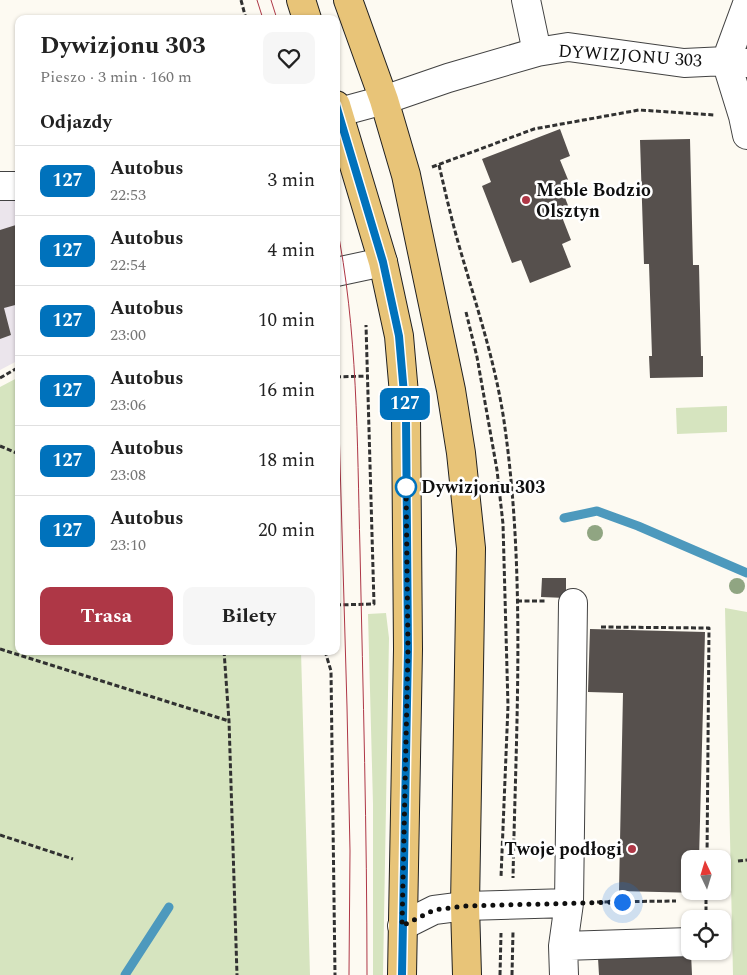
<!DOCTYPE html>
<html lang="pl">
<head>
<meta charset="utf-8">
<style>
  :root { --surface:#fff; --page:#f6f6f6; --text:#222; --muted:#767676; --line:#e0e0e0; --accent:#ae3746 }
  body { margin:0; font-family:Spectral,serif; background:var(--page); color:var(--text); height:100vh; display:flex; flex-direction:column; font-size:19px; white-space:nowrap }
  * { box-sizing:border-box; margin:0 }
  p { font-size:16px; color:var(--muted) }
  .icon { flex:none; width:28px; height:28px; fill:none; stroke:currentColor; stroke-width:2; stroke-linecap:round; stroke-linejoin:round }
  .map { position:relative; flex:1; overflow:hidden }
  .side { position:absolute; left:15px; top:15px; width:325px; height:640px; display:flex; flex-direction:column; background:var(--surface); border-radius:10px; box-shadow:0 1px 4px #0004 }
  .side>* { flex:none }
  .badge { padding:0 10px; border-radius:8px; font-size:18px; line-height:32px }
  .needle { width:32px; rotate:356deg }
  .buttons { position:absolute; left:681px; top:850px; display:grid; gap:10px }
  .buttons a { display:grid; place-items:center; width:50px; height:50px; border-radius:10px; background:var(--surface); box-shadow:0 1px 4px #0004; font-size:25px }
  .you { position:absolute; width:25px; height:25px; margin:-12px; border:4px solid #fff; border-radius:50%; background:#1a73e8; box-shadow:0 0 0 8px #1a73e833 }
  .map>.badge { position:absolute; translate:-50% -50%; box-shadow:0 0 0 2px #fff }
  h2 { padding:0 25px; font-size:19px; line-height:45px }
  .round { display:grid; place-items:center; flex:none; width:52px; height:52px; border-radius:10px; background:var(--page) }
  .head { display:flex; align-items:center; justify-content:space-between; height:85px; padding:0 25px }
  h1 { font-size:24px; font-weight:700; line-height:38px }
  .action { display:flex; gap:10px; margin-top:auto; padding:10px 25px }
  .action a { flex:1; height:58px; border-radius:10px; background:var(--accent); color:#fff; font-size:20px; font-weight:700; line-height:58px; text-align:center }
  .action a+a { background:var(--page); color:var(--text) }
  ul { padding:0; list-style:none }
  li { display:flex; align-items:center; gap:15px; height:70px; padding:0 25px; border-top:1px solid var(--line) }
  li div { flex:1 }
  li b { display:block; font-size:19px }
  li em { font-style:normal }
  li .badge { min-width:55px; font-weight:700; text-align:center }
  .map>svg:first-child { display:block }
  .industrial { fill:#ebe5ec }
  .green { fill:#d6e4bf }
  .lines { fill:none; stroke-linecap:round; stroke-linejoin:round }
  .stream { stroke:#4d99bd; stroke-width:9 }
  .building { fill:#56504d }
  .minor-casing { stroke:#424242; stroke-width:30 }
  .major-casing { stroke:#202020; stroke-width:30 }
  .path { stroke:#313131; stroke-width:3; stroke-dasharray:5 2.5; stroke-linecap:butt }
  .minor { stroke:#fff; stroke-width:28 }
  .major { stroke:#e8c478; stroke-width:28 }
  .tram { stroke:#ae3746; stroke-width:1 }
  .tree { fill:#90a582 }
  .line-casing { stroke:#fff; stroke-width:11 }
  .line { stroke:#0072bc; stroke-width:8 }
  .walk { stroke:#0f0f0f; stroke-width:5; stroke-dasharray:0 9 }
  .poi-dot { fill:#ae3746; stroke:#fff; stroke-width:2 }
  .stop-dot { fill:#fff; stroke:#0072bc; stroke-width:2.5 }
  .labels { text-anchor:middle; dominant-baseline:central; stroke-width:5; stroke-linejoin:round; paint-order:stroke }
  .street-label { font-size:18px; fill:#0f0f0f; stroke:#fff }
  .poi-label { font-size:18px; font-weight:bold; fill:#0f0f0f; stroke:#fff; text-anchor:start }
  .stop-label { font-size:18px; font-weight:bold; fill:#0f0f0f; stroke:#fff; text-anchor:start }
</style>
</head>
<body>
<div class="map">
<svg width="747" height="975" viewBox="0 0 747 975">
  <rect width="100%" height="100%" fill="#fdfaf2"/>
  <path class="industrial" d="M19,198V360L0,370V200Z"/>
  <path class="green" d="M19,377V651H301L310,975H0V387Z
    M727,406V432L677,434L676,408Z
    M725,608L747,612V975H733Z
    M386,613L389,638L383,975H373V804L368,614Z"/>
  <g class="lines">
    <path class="stream" d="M564,518L597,511L638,526L747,573
      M125,975L169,907"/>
  </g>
  <path class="building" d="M560,129L570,156L560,160L569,182L560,185L571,213L562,217L571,240L562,244L571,267L530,283L521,260L512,263L482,186L491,182L482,159Z
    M690,139L693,265H699L701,356H703V377L650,378L649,356H652L649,264H644L640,140Z
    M19,224V304L4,308L11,335L0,339V230Z
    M542,578H566V598L541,597Z
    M590,629L705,632L699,859H690V891H699V893L619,891L623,693L588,692Z
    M691,953L692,975H599L598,958Z"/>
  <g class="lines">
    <defs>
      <path id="minor" d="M526,0L537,52
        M726,61L743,116L747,135
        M726,61L747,4
        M336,113L384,100L448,78L537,52L568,47L684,63L726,61L747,63
        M0,186H19
        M336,272L383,262
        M402,926L434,910L465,906L569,903
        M563,946L690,942
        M564,975L563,946L569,903L573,603"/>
      <path id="major" d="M301,0L307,19
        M348,0L384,100L406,175L451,390L461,453L471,548L465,906L467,975
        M336,105L383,262L399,336L406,417L408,649L402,975"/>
    </defs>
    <use href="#minor" class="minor-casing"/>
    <use href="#major" class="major-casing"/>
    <path class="path" d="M241,0L246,19
      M439,165C445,191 451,217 458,242C475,302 495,360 504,421C526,573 516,726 513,878
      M432,167L534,129L639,110L715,115
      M466,312L477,357L497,470L503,524L508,706L501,877
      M336,377L368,376
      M0,378L19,367
      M0,446L19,454
      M517,601H547
      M336,605L374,604L366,325
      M601,627L709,628L707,859
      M0,649L229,721
      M224,651L229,721L237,975
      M325,651L331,671L335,975
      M0,835L73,859
      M738,861L747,860
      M597,902L676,901
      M706,919V891
      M500,975L501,933
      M512,975L513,932"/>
    <use href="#minor" class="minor"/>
    <use href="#major" class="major"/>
    <path class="tram" d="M257,0L263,19
      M271,0L277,19
      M336,222C358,330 357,440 360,550C363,692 367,833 367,975
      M336,321L347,707L350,851L349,975"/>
  </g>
  <g class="tree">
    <circle cx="595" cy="533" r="8"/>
    <circle cx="737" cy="586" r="8"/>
  </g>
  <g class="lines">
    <defs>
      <path id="line" d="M336,105L383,262L399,336L406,417L408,649L402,975"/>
    </defs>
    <use href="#line" class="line-casing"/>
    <use href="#line" class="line"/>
    <path class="walk" d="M406,487V484L408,649L402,926L434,910L465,906L622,902"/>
  </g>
  <g class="poi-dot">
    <circle cx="526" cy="200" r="5"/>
    <circle cx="632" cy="849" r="5"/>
  </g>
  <circle class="stop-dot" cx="406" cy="487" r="10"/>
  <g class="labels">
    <g class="street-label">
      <text transform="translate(630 56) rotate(4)">DYWIZJONU 303</text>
    </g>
    <g class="poi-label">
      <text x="536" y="190">Meble Bodzio<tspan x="536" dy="21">Olsztyn</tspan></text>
      <text x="622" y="849" text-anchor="end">Twoje podłogi</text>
    </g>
    <g class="stop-label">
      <text x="421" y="487">Dywizjonu 303</text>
    </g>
  </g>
</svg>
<div class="buttons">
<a><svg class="needle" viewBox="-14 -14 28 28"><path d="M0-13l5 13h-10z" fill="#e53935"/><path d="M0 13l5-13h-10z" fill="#767676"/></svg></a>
<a><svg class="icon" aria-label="locate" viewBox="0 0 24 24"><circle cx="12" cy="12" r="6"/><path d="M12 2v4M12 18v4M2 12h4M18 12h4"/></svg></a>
</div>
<div class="you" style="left:622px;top:902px"></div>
<b class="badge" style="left:405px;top:404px;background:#0072bc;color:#fff">127</b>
<section class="side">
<div class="head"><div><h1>Dywizjonu 303</h1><p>Pieszo · 3 min · 160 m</p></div><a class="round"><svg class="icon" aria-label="heart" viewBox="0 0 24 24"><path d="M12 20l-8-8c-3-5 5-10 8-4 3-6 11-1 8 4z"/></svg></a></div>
<h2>Odjazdy</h2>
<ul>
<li><span class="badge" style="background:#0072bc;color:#fff">127</span><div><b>Autobus</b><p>22:53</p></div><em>3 min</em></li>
<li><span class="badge" style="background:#0072bc;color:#fff">127</span><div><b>Autobus</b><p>22:54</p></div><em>4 min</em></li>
<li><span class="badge" style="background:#0072bc;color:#fff">127</span><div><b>Autobus</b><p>23:00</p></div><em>10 min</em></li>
<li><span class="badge" style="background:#0072bc;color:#fff">127</span><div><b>Autobus</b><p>23:06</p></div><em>16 min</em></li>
<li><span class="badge" style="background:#0072bc;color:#fff">127</span><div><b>Autobus</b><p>23:08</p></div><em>18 min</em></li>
<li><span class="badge" style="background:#0072bc;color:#fff">127</span><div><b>Autobus</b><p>23:10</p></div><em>20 min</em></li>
</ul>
<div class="action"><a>Trasa</a><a>Bilety</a></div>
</section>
</div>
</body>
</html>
